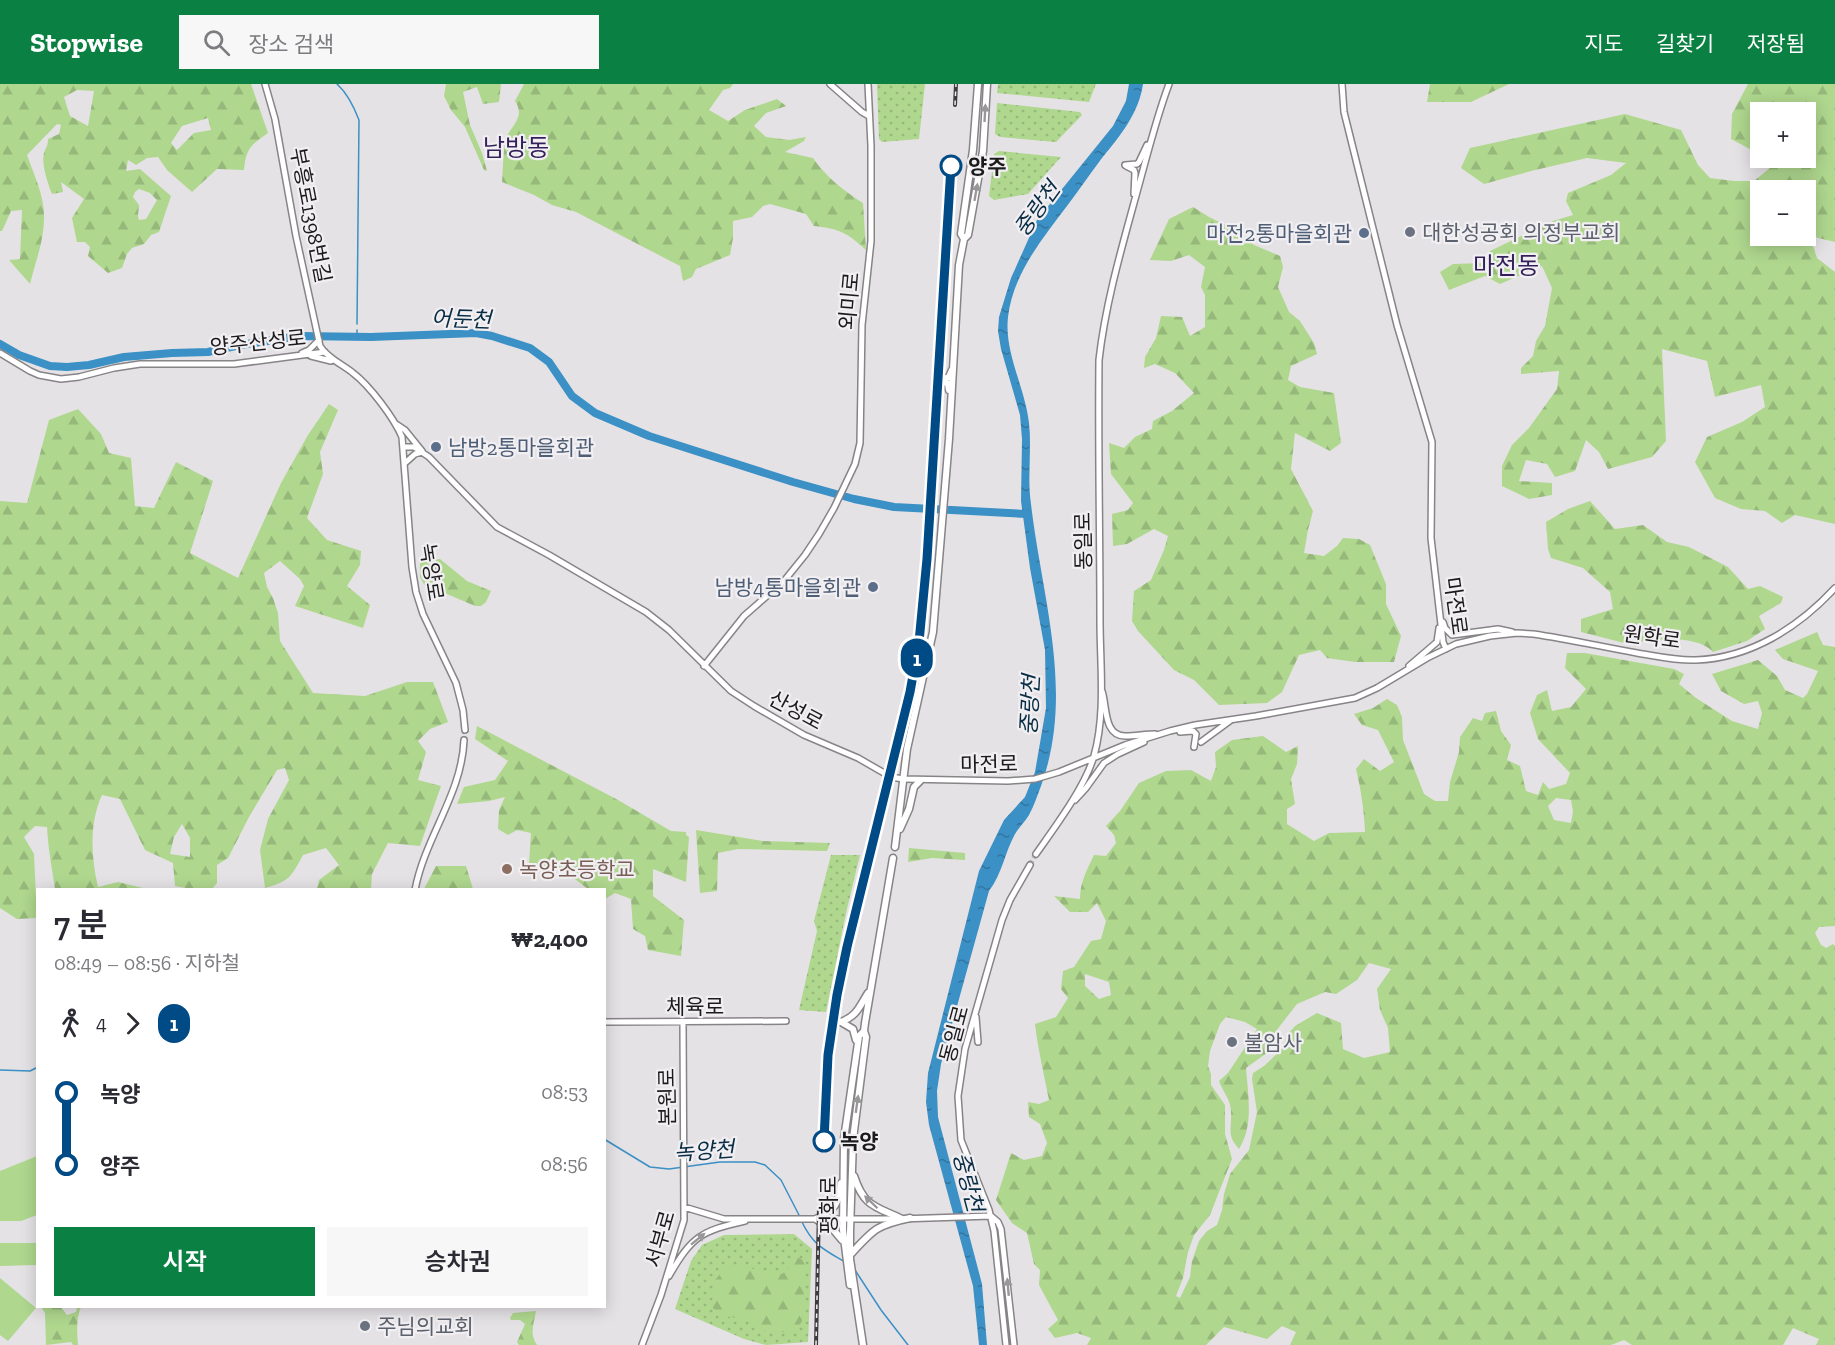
<!DOCTYPE html>
<html lang="ko">
<head>
<meta charset="utf-8">
<style>
  :root { --surface:#fff; --page:#f7f7f7; --text:#2b2b33; --muted:#7c7c81; --accent:#0b8043 }
  body { margin:0; font-family:"Zilla Slab","Noto Sans KR",serif; background:var(--page); color:var(--text); height:100vh; display:flex; flex-direction:column; font-size:22px; white-space:nowrap }
  * { box-sizing:border-box; margin:0 }
  p { font-size:20px; color:var(--muted) }
  .icon { flex:none; width:33px; height:33px; fill:none; stroke:currentColor; stroke-width:2; stroke-linecap:round; stroke-linejoin:round }
  .map { position:relative; flex:1; overflow:hidden }
  .side { position:absolute; left:36px; top:804px; width:570px; height:420px; display:flex; flex-direction:column; background:var(--surface); border-radius:0px; box-shadow:0 3px 15px #0003 }
  .side>* { flex:none }
  .badge { padding:0 12px; border-radius:20px; font-size:21px; line-height:39px }
  .buttons { position:absolute; left:1750px; top:18px; display:grid; gap:12px }
  .buttons a { display:grid; place-items:center; width:66px; height:66px; border-radius:0px; background:var(--surface); box-shadow:0 3px 15px #0003; font-size:30px }
  .map>.badge { position:absolute; translate:-50% -50%; box-shadow:0 0 0 3px #fff }
  .legs { display:flex; align-items:center; gap:9px; height:66px; padding:0 18px; font-size:20px }
  .legs p { margin-inline-start:auto }
  .summary { display:flex; align-items:center; justify-content:space-between; height:102px; padding:0 18px }
  h1 { font-size:33px; font-weight:600; line-height:45px }
  .action { display:flex; gap:12px; margin-top:auto; padding:12px 18px }
  .action a { flex:1; height:69px; border-radius:0px; background:var(--accent); color:#fff; font-size:24px; font-weight:600; line-height:69px; text-align:center }
  .action a+a { background:var(--page); color:var(--text) }
  ul { padding:0 18px; list-style:none }
  li { display:flex; align-items:center; gap:21px; height:72px; font-size:22px }
  li i { display:grid; place-items:center; width:9px; height:100%; margin:0 8px; background:currentColor }
  li i::after { content:''; width:15px; height:15px; margin:-8px; border:4px solid; border-radius:50%; background:var(--surface) }
  li p { margin-inline-start:auto }
  li:first-child i { background:linear-gradient(#0000 50%,currentColor 0) }
  li:last-child i { background:linear-gradient(currentColor 50%,#0000 0) }
  header { display:flex; align-items:center; gap:36px; box-sizing:border-box; height:84px; padding:0 30px; background:var(--accent); color:#fff }
  header strong { font-size:28px }
  nav { display:flex; gap:33px; margin-inline-start:auto; font-size:21px }
  .search { width:420px; height:54px; background:var(--page); display:flex; align-items:center; gap:15px; box-sizing:border-box; padding:0 21px; border-radius:0px; color:var(--muted); font-size:22px }
  .map>svg:first-child { display:block }
  .grass { fill:url(#grass-dots) }
  .forest { fill:url(#forest-firs); fill-rule:evenodd }
  .garden { fill:#afd78e }
  .water { fill:url(#water-ripples) }
  .lines { fill:none; stroke-linecap:round; stroke-linejoin:round }
  .stream { stroke:#3b90c5; stroke-width:1.5 }
  .river { stroke:#3b90c5; stroke-width:8 }
  .tertiary-tunnel { stroke:#bdbabd; stroke-width:5; stroke-dasharray:5 2.5; stroke-linecap:butt }
  .tertiary-casing { stroke:#878487; stroke-width:8 }
  .secondary-casing { stroke:#878487; stroke-width:9 }
  .tertiary { stroke:#fff; stroke-width:5 }
  .secondary { stroke:#fff; stroke-width:6 }
  .rail-casing { stroke:#3d3b3d; stroke-width:4 }
  .rail { stroke:#f2eff3; stroke-width:1.5; stroke-dasharray:4.5; stroke-linecap:butt }
  .oneway { fill:#999899 }
  .line-1-casing { stroke:#fff; stroke-width:14 }
  .line-1 { stroke:#004a85; stroke-width:9 }
  .stop-1-dot { fill:#fff; stroke:#004a85; stroke-width:3 }
  .worship-dot { fill:#6b7280; stroke:#f2eff3; stroke-width:2 }
  .service-dot { fill:#5c6f8a; stroke:#f2eff3; stroke-width:2 }
  .education-dot { fill:#8d6e63; stroke:#f2eff3; stroke-width:2 }
  .labels { text-anchor:middle; dominant-baseline:central; stroke-width:4.5; stroke-linejoin:round; paint-order:stroke }
  .stop-label { font-size:21px; font-weight:bold; fill:#1c1b1c; stroke:#f2eff3; text-anchor:start }
  .street-label { font-size:21px; fill:#1c1b1c; stroke:#f2eff3 }
  .worship-label { font-size:21px; fill:#5b616d; stroke:#f2eff3; text-anchor:start }
  .service-label { font-size:21px; fill:#4e5e75; stroke:#f2eff3; text-anchor:end }
  .education-label { font-size:21px; fill:#785e54; stroke:#f2eff3; text-anchor:start }
  .water-label { font-size:22px; font-style:italic; fill:#082d44; stroke:#f2eff3 }
  .quarter-label { font-size:24px; fill:#331f59; stroke:#f2eff3 }
</style>
</head>
<body>
<header>
<strong>Stopwise</strong>
<div class="search"><svg class="icon" aria-label="search" viewBox="0 0 24 24"><circle cx="10" cy="10" r="6"/><path d="M15 15l6 6"/></svg>장소 검색</div>
<nav><a>지도</a><a>길찾기</a><a>저장됨</a></nav>
</header>
<div class="map">
<svg width="1835" height="1261" viewBox="0 0 1835 1261">
  <defs>
    <pattern id="grass-dots" width="8" height="8" patternUnits="userSpaceOnUse" patternTransform="scale(1.5)"><rect width="8" height="8" fill="#afd78e"/><path d="M2 2h.1M6 6h.1" fill="none" stroke="#96b87a" stroke-width="1.8" stroke-linecap="round"/></pattern>
    <pattern id="forest-firs" width="22" height="20" patternUnits="userSpaceOnUse" patternTransform="scale(1.5)"><rect width="22" height="20" fill="#afd78e"/><path d="M5 1l3.5 6h-7zM16 11l3.5 6h-7z" fill="#96b87a"/></pattern>
    <pattern id="water-ripples" width="26" height="14" patternUnits="userSpaceOnUse" patternTransform="scale(1.5)"><rect width="26" height="14" fill="#3b90c5"/><path d="M2 4q2-2 4 0t4 0M15 11q2-2 4 0t4 0" fill="none" stroke="#31759f"/></pattern>
  </defs>
  <rect width="100%" height="100%" fill="#e5e2e5"/>
  <path class="grass" d="M877,0H925L919,55L882,58L879,55Z
    M998,0H1096L1089,18L997,9Z
    M997,19L1080,28L1082,31L1056,58L1000,53L995,50Z
    M999,67L1061,73L1028,110L994,116L989,112L994,70Z
    M831,771H860L846,829L826,928L799,926L817,847L814,837Z
    M794,1150L812,1165L808,1258L766,1261L744,1255L675,1225L691,1177L702,1161L724,1151Z"/>
  <path class="forest" d="M0,0H251L268,49C251,61 246,64 244,86L217,85L192,108L167,86L158,73L147,74L136,81L128,76L126,87L140,85L171,112L159,148L151,151L144,160L132,164L127,170L122,184L108,189L88,172L90,163L85,158H77L72,134L84,115L61,98L63,108L52,110C48,100 41,79 44,69C46,63 48,62 48,55L59,50L61,41L57,40L27,71C34,91 45,113 44,135C44,157 35,179 30,200L9,176L20,175L22,126L11,127L2,147H0ZM77,6L94,7L88,42L70,32L64,13ZM208,34L211,46L194,49L177,66L171,59L182,42ZM139,105L150,109L157,116L146,135L139,136L138,132L139,121L133,113L135,108Z
    M446,0H501L499,18L483,20L477,3L463,8L470,41L482,69L487,87L484,86L465,43L451,26L444,12Z
    M524,0H733L730,4L723,6L709,26L728,37L745,26L777,15L786,22L766,29L754,42L766,53L789,56L806,53L804,57L785,68L813,74C826,93 844,107 863,119L866,166C846,148 840,145 814,142L806,130L770,120L763,122L752,133L733,137V154L730,171L696,185L692,193L683,197L680,182L576,128L552,121L534,111L502,98C503,84 503,71 505,58C508,43 527,35 515,17Z
    M1430,0H1509L1471,18H1427Z
    M1748,0H1835V158L1810,152L1817,174L1835,188V440L1795,431L1782,439L1765,427L1741,425L1715,414L1695,378L1707,353L1742,338L1765,323L1761,301L1715,313L1707,277L1662,265L1666,357L1652,373L1608,385L1599,368L1586,356L1575,387L1555,393L1547,380L1526,376L1519,397L1552,399V411L1529,415L1502,402V382L1512,361L1529,344L1557,305L1559,287L1521,290V284L1533,272L1536,257L1545,242L1552,204L1542,182L1500,200L1485,192L1449,206L1440,188L1453,180L1484,179L1490,167L1553,137L1573,131L1566,117L1568,109L1611,91L1626,79L1587,74L1531,87L1484,100L1461,84L1470,64L1625,30L1681,46L1698,81L1710,94L1734,97H1754L1776,79L1766,74H1806V28H1761V71L1731,55L1732,30ZM1761,106H1806V152H1761Z
    M1193,123L1209,133L1228,142L1254,161L1280,172L1283,183L1278,203L1289,228L1300,237L1314,259L1317,270L1291,282L1288,296L1300,303L1334,309L1341,359L1330,367L1295,349L1291,385L1313,427L1308,446L1304,469L1324,472L1337,462L1343,454L1359,455L1370,461L1386,500V520L1401,552L1394,578H1355L1327,574L1320,566L1299,571L1282,608L1267,619L1219,621L1194,596L1174,586L1138,547L1132,537L1134,507L1151,496L1164,466L1168,452L1154,445L1127,460L1113,462L1112,430L1128,426L1133,419L1111,390L1109,359L1124,364L1135,353L1152,345L1153,337L1172,327L1194,309L1175,289L1155,280L1144,284L1145,273L1156,254L1161,232L1182,233L1190,252L1205,243V211L1201,203L1205,183L1189,171L1171,177L1150,176L1169,135Z
    M329,320L338,326L320,368L323,390L307,434L327,456L361,467L360,481L347,502L370,521L363,544L295,522L304,502L300,495L280,477L264,489L267,503L273,514L278,529L280,557L313,609L365,612L407,598H433L448,638L430,645L418,657L426,668L418,696L441,702L420,762L388,759L372,790L371,805H317L319,796L339,781L326,764L303,771C291,793 290,797 265,804L260,766L268,735L289,696L285,684L277,686L249,733L228,774L217,781V799L212,805H191L175,802L173,779L145,766L120,715L102,711C89,739 91,773 98,803L118,798L147,805H55C52,784 48,764 47,743L35,742L24,753L34,770L37,834L17,835L0,824V417L27,419L49,336L78,325L101,350L109,369L131,374L135,422L154,424L176,378L213,397L190,469L238,494L281,399L308,351ZM182,740L190,754V773L170,770L174,753Z
    M1590,417L1615,445L1643,441L1667,458L1689,463L1728,483L1748,505L1760,502L1783,513L1781,519L1759,532L1765,545L1747,557L1713,568C1697,551 1660,555 1638,558L1636,562L1581,548V535L1613,525L1610,508L1583,484L1551,474L1548,465L1546,438L1568,425Z
    M440,475L467,497L491,507L486,518L481,522H475L447,510L431,513L420,493V477Z
    M1817,548L1823,561L1835,563V842L1819,843L1815,849L1821,861L1826,864L1833,860L1835,862V1261H1816L1819,1255L1793,1244L1783,1261H1632L1624,1256L1611,1261H1290L1296,1248L1282,1242L1267,1255L1224,1243L1206,1261H1087L1091,1254L1077,1249L1055,1254L1048,1245L1058,1236L1039,1201L1040,1186L1034,1180L1027,1149L1012,1139L996,1116L1011,1069L1024,1076L1042,1072L1047,1059L1040,1040L1029,1033L1028,1018L1039,1020L1049,1016C1044,990 1038,966 1035,940L1056,933L1068,914L1061,905L1063,887L1074,883L1091,857L1101,855L1106,837L1097,819L1088,828H1070L1054,812L1080,815C1080,798 1087,786 1094,771L1106,772L1116,759L1114,751L1106,742L1120,727L1139,699L1166,687L1191,686L1211,697L1216,683L1215,668L1232,656L1263,652L1286,668L1298,662L1297,680L1291,695L1295,720L1287,725V740L1314,757L1329,749L1365,748C1364,726 1361,706 1356,685L1364,675L1380,687L1394,678L1378,646L1362,641L1354,630L1373,624L1387,615L1397,621L1402,633L1403,656L1424,710L1435,717H1448L1450,698L1459,668L1460,653L1473,634L1482,637L1485,629L1496,627L1501,647L1511,661L1507,676L1520,682L1526,707L1538,711L1543,698L1549,705L1566,700L1570,689L1538,655L1530,629L1537,611L1547,606L1552,627L1571,623L1586,605L1565,584L1567,569H1585L1674,585L1684,590L1679,600L1696,614L1732,637L1758,645L1762,629L1758,617L1744,620L1721,607L1712,590L1758,576L1777,592L1785,606L1803,614L1807,610L1818,587L1783,575L1775,566ZM1556,714L1571,716L1573,727L1571,739L1554,736L1548,722ZM1369,879L1391,885L1377,905L1380,926L1388,944L1390,968L1364,974L1343,965L1341,939L1317,929L1295,942L1288,950L1281,966L1264,982L1253,989L1252,995L1257,1028L1249,1066L1230,1090L1224,1110L1222,1126L1217,1141L1207,1147L1199,1157L1192,1177L1190,1193L1180,1214L1176,1212L1183,1194L1188,1168L1194,1151L1210,1131L1232,1075L1225,1050V1021L1211,1001V990L1208,982L1210,967L1220,940L1226,933L1245,938L1257,945L1228,989L1219,997C1223,1008 1231,1016 1231,1028C1232,1045 1226,1051 1239,1065C1254,1042 1248,1010 1246,984L1278,961L1276,947L1297,920L1325,908L1336,910L1357,896ZM1085,890L1109,898L1111,911L1099,915L1085,902Z
    M477,642L618,716L671,747L686,748V751L689,753L686,798L653,785V812L684,836L681,872L648,866L645,852L633,845L631,815L615,809L605,815L604,806L588,805L563,786L529,780L531,749L517,746L508,751L498,745L499,726L505,713L489,717L457,720L464,703L495,696L508,677L475,655Z
    M696,746L763,757L830,759L827,767L738,765L718,769L717,807L700,809Z
    M909,764L965,769V776L932,774L908,778Z
    M436,782H466L473,805H424Z
    M794,1172L806,1177L802,1237L795,1249L767,1247L755,1242L748,1236L724,1232L711,1223L714,1214L715,1196L726,1183L757,1185L782,1190L791,1182Z
    M41,1223H61L67,1231L76,1228L77,1223H81C76,1235 77,1248 78,1261H73L71,1258L46,1261L45,1229Z
    M536,1227C534,1239 529,1250 537,1261H519L517,1258L525,1240L520,1236H511L510,1234L513,1229Z"/>
  <path class="garden" d="M37,1072V1131L21,1137H0V1087Z
    M0,1159H37V1181L0,1182Z
    M0,1194L36,1224L8,1257L0,1251Z"/>
  <path class="water" d="M1129,0H1143C1139,29 1120,52 1102,74C1090,90 1079,106 1067,122C1042,155 1013,190 1008,233C1004,269 1025,303 1029,339C1032,366 1027,393 1031,420C1042,515 1075,608 1041,702C1037,712 1034,722 1029,731C1025,738 1019,743 1015,750C1005,768 1002,790 989,807L941,980L937,1007L938,1033L982,1200L987,1261H979L973,1202L929,1041L926,1018L928,989L979,787L1004,736L1025,713L1035,688L1046,624L1045,566L1030,484L1021,417L1022,355L1020,331L1001,265L998,247L999,233L1011,194L1037,136L1113,42L1126,17Z"/>
  <g class="lines">
    <path class="stream" d="M337,0C347,9 354,23 359,36L357,240
      M357,246V253
      M0,986L30,987L38,983
      M604,1055L650,1083L669,1085L720,1078H755L765,1081L781,1096L800,1133
      M802,1138C813,1161 823,1165 845,1178
      M855,1186L881,1226L908,1261"/>
    <path class="river" d="M0,260L19,271L50,282L67,283L89,281L124,273L172,269L208,268L240,261L300,252L371,253L476,249L492,252L530,264L549,278L572,312L595,329L649,352L793,398L854,415L894,423L1027,430"/>
    <path class="tertiary-tunnel" d="M1030,781L1036,770"/>
    <defs>
      <path id="tertiary" d="M265,0L275,35L296,152L320,262C327,274 342,280 353,289C370,302 394,334 402,353L412,483L416,508L423,530L456,599L463,626L465,646
        M830,0L862,28L869,32
        M1342,0L1344,28L1397,241L1432,358L1431,454L1443,558L1446,565
        M1125,81L1137,80L1139,78L1147,61
        M1126,82L1134,86L1135,89L1134,110
        M0,269L30,287L39,291L61,295L79,293L114,284L140,280H234L325,268
        M302,269L309,266L319,256
        M311,272L331,277
        M396,340L405,346L422,367
        M404,363H414L429,373L497,443L549,471L646,528L669,546L731,607L754,622L804,651L858,674L891,693L903,695L1008,697L1035,695L1059,688L1125,661L1170,647L1195,641L1256,632L1355,614L1377,604L1427,574L1456,560L1490,552L1517,549L1533,550C1568,555 1603,563 1637,569C1656,572 1677,577 1696,576C1751,574 1799,543 1835,504
        M405,379L415,370L422,368
        M1443,538L1445,544L1452,551L1498,545L1512,548
        M704,582L744,532L784,497L805,471L819,450L834,424L855,380L860,359L862,241L871,157V62L868,0
        M1409,582L1437,558L1439,544
        M1102,607C1107,621 1103,653 1126,652C1136,652 1145,650 1155,650
        M1180,648L1193,647L1196,650L1194,663
        M1201,658L1231,636
        M1075,716L1086,704L1104,679L1118,670L1144,658
        M1036,770C1055,743 1085,703 1094,672C1106,629 1100,581 1100,536C1100,449 1098,363 1099,276C1106,215 1124,156 1140,97C1149,64 1157,32 1169,0
        M415,806C425,753 462,710 464,656
        M976,933L978,958
        M604,938L786,937
        M684,1123L724,1135H899L991,1132
        M991,1132L998,1138L1001,1145L1014,1261
        M669,1192C692,1152 701,1147 745,1137
        M642,1261L661,1211L684,1136L683,938
        M1006,1261L994,1147L989,1126L961,1056L958,1012L965,965L1002,836L1010,816L1030,781"/>
      <path id="secondary" d="M964,155L961,150L973,66L978,0
        M949,306L948,300L942,296L949,293L952,286
        M900,745L909,725L914,703L920,697
        M895,763L907,665L933,548L949,355L959,181L964,155L968,151L983,67L987,0
        M841,938C858,931 859,923 868,909
        M841,938L853,945L856,956
        M854,1092C864,1123 875,1122 902,1135
        M841,1099C838,1121 836,1125 816,1135L825,1142L832,1144L842,1156
        M850,1171C873,1146 876,1141 910,1134
        M850,1201L843,1146L844,1055L859,952L864,947
        M863,1261L850,1175V1147L853,1055L866,953L864,947L865,939L893,774"/>
    </defs>
    <use href="#tertiary" class="tertiary-casing"/>
    <use href="#secondary" class="secondary-casing"/>
    <use href="#tertiary" class="tertiary"/>
    <use href="#secondary" class="secondary"/>
    <defs>
      <path id="rail" d="M955,21L956,0
        M826,997C836,855 889,719 916,580C929,513 929,444 933,376C937,299 942,222 946,145
        M816,1261L819,1124"/>
    </defs>
    <use href="#rail" class="rail-casing"/>
    <use href="#rail" class="rail"/>
  </g>
  <defs><path id="oneway-solid" d="M-6-.8H1V-3.2L6.5 0L1 3.2V.8H-6Z" transform="scale(1.5)"/></defs>
  <g class="oneway">
    <use href="#oneway-solid" transform="translate(985 29) rotate(-87)"/>
    <use href="#oneway-solid" transform="translate(976 108) rotate(-80)"/>
    <use href="#oneway-solid" transform="translate(857 1020) rotate(-82)"/>
    <use href="#oneway-solid" transform="translate(871 1118) rotate(-136)"/>
    <use href="#oneway-solid" transform="translate(698 1155) rotate(-39)"/>
    <use href="#oneway-solid" transform="translate(1008 1203) rotate(-95)"/>
  </g>
  <g class="lines">
    <defs>
      <path id="line-1" d="M824,1057L828,971L837,911L847,863L910,608L919,558L927,475L951,82"/>
    </defs>
    <use href="#line-1" class="line-1-casing"/>
    <use href="#line-1" class="line-1"/>
  </g>
  <g class="stop-1-dot">
    <circle cx="951" cy="82" r="10"/>
    <circle cx="824" cy="1057" r="10"/>
  </g>
  <g class="worship-dot">
    <circle cx="1410" cy="148" r="6"/>
    <circle cx="1232" cy="958" r="6"/>
    <circle cx="365" cy="1242" r="6"/>
  </g>
  <g class="service-dot">
    <circle cx="1364" cy="149" r="6"/>
    <circle cx="436" cy="363" r="6"/>
    <circle cx="873" cy="503" r="6"/>
  </g>
  <circle class="education-dot" cx="507" cy="785" r="6"/>
  <g class="labels">
    <g class="stop-label">
      <text x="968" y="82">양주</text>
      <text x="840" y="1057">녹양</text>
    </g>
    <g class="street-label">
      <text transform="translate(311 131) rotate(79)">부흥로1398번길</text>
      <text transform="translate(849 217) rotate(-85)">외미로</text>
      <text transform="translate(258 258) rotate(-6)">양주산성로</text>
      <text transform="translate(1083 457) rotate(-91)">동일로</text>
      <text transform="translate(432 488) rotate(81)">녹양로</text>
      <text transform="translate(1456 522) rotate(82)">마전로</text>
      <text transform="translate(1652 553) rotate(8)">원학로</text>
      <text transform="translate(796 626) rotate(28)">산성로</text>
      <text transform="translate(989 680) rotate(-1)">마전로</text>
      <text x="695" y="922">체육로</text>
      <text transform="translate(954 950) rotate(-75)">동일로</text>
      <text transform="translate(667 1013) rotate(-91)">본원로</text>
      <text transform="translate(828 1121) rotate(-90)">평화로</text>
      <text transform="translate(660 1155) rotate(-74)">서부로</text>
    </g>
    <g class="worship-label">
      <text x="1422" y="148">대한성공회 의정부교회</text>
      <text x="1244" y="958">불암사</text>
      <text x="377" y="1242">주님의교회</text>
    </g>
    <g class="service-label">
      <text x="1352" y="149">마전2통마을회관</text>
      <text x="448" y="363" text-anchor="start">남방2통마을회관</text>
      <text x="861" y="503">남방4통마을회관</text>
    </g>
    <g class="education-label">
      <text x="519" y="785">녹양초등학교</text>
    </g>
    <g class="water-label">
      <text transform="translate(1037 125) rotate(-54)">중랑천</text>
      <text transform="translate(461 235) rotate(2)">어둔천</text>
      <text transform="translate(1030 621) rotate(-87)">중랑천</text>
      <text transform="translate(704 1067) rotate(-4)">녹양천</text>
      <text transform="translate(968 1098) rotate(75)">중랑천</text>
    </g>
    <g class="quarter-label">
      <text x="516" y="63">남방동</text>
      <text x="1506" y="181">마전동</text>
    </g>
  </g>
</svg>
<div class="buttons">
<a>+</a>
<a>−</a>
</div>
<b class="badge" style="left:917px;top:574px;background:#004a85;color:#fff">1</b>
<section class="side">
<div class="summary"><div><h1>7 분</h1><p>08:49 – 08:56 · 지하철</p></div><b>₩2,400</b></div>
<div class="legs"><svg class="icon" aria-label="walk" viewBox="0 0 24 24"><circle cx="13" cy="4" r="2"/><path d="M13 8l-2 6 4 7M11 14l-3 7M7 12l3-4h3l4 4"/></svg>4<svg class="icon" aria-label="forward" viewBox="0 0 24 24"><path d="M9 5l7 7-7 7"/></svg><b class="badge" style="background:#004a85;color:#fff">1</b></div>
<ul>
<li><i style="color:#004a85"></i><b>녹양</b><p>08:53</p></li>
<li><i style="color:#004a85"></i><b>양주</b><p>08:56</p></li>
</ul>
<div class="action"><a>시작</a><a>승차권</a></div>
</section>
</div>
</body>
</html>
